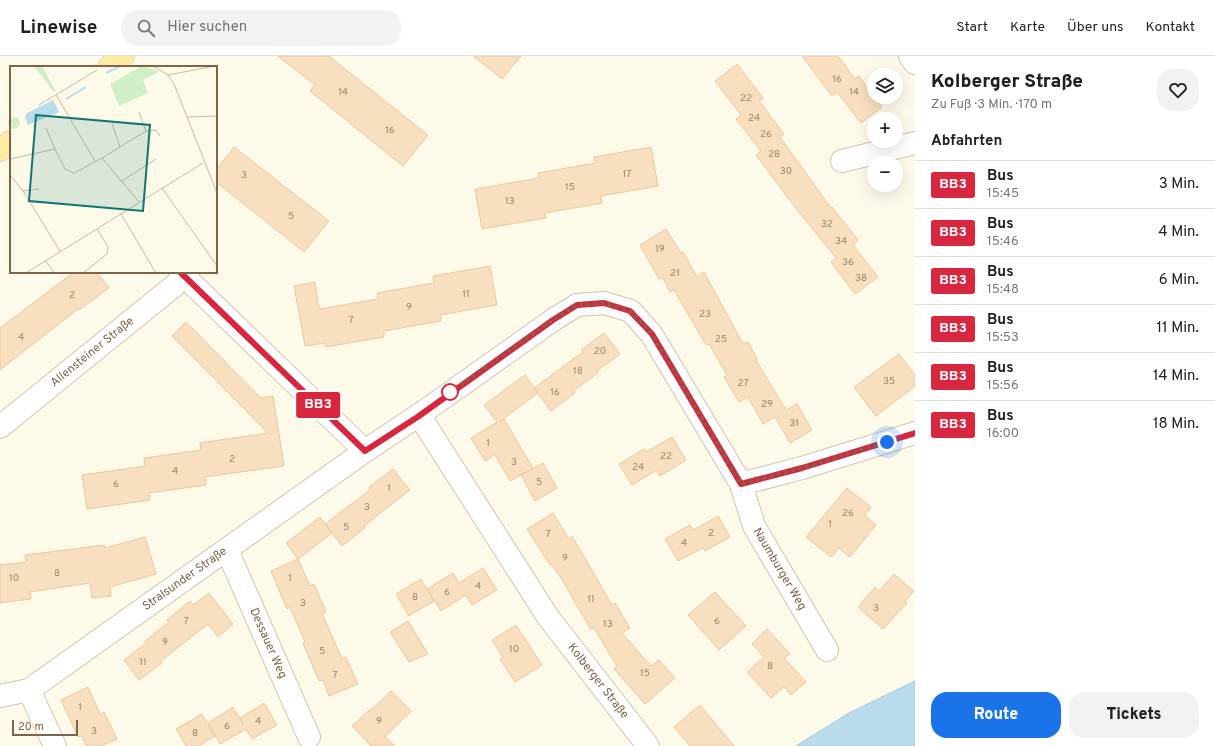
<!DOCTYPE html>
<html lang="de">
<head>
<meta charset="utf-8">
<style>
  :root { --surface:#fff; --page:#f2f2f2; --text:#202124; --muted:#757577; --line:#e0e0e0; --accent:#1a73e8 }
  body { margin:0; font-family:Overpass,sans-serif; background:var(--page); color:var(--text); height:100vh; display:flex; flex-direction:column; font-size:15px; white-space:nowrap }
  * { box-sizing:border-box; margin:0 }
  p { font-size:13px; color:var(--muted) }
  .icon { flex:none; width:22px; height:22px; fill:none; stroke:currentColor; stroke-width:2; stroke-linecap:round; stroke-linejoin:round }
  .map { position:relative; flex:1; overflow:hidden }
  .panel { display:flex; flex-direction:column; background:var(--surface); width:300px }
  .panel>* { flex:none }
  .badge { padding:0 8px; border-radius:3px; font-size:14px; line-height:26px }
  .tools { position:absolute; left:867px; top:12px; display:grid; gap:8px }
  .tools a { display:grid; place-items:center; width:36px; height:36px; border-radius:50%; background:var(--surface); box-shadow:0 4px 16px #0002; font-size:20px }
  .scale { position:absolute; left:12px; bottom:10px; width:66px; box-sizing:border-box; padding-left:4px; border:2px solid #7e6549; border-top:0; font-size:11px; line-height:14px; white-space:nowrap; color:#7e6549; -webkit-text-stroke:3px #fffcf3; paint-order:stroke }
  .you { position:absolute; width:20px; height:20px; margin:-10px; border:3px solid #fff; border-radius:50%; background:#1a73e8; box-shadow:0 0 0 6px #1a73e833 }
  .map>.badge { position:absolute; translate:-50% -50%; box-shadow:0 0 0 2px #fff }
  h2 { padding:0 16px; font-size:15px; line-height:36px }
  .round { display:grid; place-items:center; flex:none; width:42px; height:42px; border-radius:16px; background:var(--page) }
  .head { display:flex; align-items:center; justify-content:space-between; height:68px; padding:0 16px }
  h1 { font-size:19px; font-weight:800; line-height:30px }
  .cta { display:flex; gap:8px; margin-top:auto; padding:8px 16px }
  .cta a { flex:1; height:46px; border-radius:16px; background:var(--accent); color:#fff; font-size:16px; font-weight:800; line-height:46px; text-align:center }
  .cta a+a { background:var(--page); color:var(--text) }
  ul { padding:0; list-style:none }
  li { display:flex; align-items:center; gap:12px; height:48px; padding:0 16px; border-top:1px solid var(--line) }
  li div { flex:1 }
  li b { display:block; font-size:15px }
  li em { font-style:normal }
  li .badge { min-width:44px; font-weight:700; text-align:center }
  header { display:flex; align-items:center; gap:24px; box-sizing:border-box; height:56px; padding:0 20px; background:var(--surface); border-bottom:1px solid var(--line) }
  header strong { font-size:19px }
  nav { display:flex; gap:22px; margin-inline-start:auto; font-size:14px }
  .search { width:280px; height:36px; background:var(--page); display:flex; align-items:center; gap:10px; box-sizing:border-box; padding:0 14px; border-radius:16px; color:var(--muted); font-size:15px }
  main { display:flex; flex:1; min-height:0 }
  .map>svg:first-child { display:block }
  .water { fill:#bbdcec; stroke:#a0cadf }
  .building { fill:#f7dfbf; stroke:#ecc89d }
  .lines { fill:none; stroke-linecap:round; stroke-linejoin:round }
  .minor-casing { stroke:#d3c4ad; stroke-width:24 }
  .major-casing { stroke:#ddd7d0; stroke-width:24 }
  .minor { stroke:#fff; stroke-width:22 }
  .major { stroke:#ffeca1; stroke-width:22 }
  .line-casing { stroke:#fff; stroke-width:9 }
  .line { stroke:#d7263d; stroke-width:6 }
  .walk { stroke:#7e6549; stroke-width:4; stroke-dasharray:0 7.2 }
  .stop-dot { fill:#fff; stroke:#d7263d; stroke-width:2 }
  .labels { text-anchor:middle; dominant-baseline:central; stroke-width:3; stroke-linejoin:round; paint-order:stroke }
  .number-label { font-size:10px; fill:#9c8466 }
  .street-label { font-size:12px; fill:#7e6549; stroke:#fffcf3 }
  .inset-river { fill:none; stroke:#bbdcec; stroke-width:2 }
  .inset-road { fill:none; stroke:#c7baa5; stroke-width:1 }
  .view { fill:#0f766e; fill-opacity:0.15; stroke:#0f766e; stroke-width:2 }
  .inset-edge { fill:none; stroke:#7e6549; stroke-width:2 }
</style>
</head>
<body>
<header>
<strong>Linewise</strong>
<div class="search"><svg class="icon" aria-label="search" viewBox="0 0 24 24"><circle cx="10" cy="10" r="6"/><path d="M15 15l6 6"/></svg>Hier suchen</div>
<nav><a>Start</a><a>Karte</a><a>Über uns</a><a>Kontakt</a></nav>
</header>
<main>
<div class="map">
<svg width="915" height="690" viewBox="0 0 915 690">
  <rect width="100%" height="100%" fill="#fefaea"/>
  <path class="water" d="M915,625V690H796L849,657Z"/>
  <path class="building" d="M278,0H329L428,79L403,110L310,35L315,29Z
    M473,0H521L502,23Z
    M802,0H838L855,23L859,20L882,51L861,67L837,36L832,40Z
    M737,8L763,42L759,45L784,78L780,81L831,152L832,151L858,184L853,189L878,221L855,238L831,206L836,202L791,146L756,99L761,95L736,63L741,59L715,25Z
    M234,91L329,165L304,196L216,126V114Z
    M651,91L658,130L601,140L602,147L545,157L546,162L482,173L475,133L539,122L538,117L595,107L594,101Z
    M666,173L681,197L683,196L697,221L704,216L743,288L748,286L757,303L756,304L786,354L797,348L812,374L790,387L775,361L763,368L748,341L739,346L724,321L727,319L709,288L706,289L674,234L670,236L663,222L659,223L640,189Z
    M490,210L497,249L440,259L441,265L384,275V281L326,291L325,287L305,290L294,230L315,226L319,253L378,243L377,237L434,227L433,220Z
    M74,216H97L109,232L79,254L78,253L0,314V272Z
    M186,266L261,342L273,340L284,410L205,421L206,429L149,437L150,444L87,453L82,419L145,410L144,402L201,394L200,387L268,377L172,280Z
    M604,277L620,298L597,315L598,317L573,335L575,337L551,355L534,332L583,296L581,294Z
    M899,298L915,319V330L876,360L854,331Z
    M525,319L538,337L499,366L504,363L533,412L510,425L495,399L485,405L471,382L497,366L484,349Z
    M672,381L686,404L660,420L657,414L632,429L619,408L644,393L646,396Z
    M543,407L557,432L535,445L521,419Z
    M393,413L410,434L364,470L365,472L342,490L325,468L371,433L369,431Z
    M847,432L871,451L865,459L876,469L850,501L839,492L831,501L806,481Z
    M553,457L569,483L572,480L612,549L615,547L630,572L622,577L651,610L659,604L675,622L645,648L614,613L617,610L594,572L591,574L561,522L551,508L550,509L527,473Z
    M718,460L730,481L705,495L703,492L678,505L665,483L690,469L693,474Z
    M320,461L332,477L298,503L286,487Z
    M145,481L156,518L110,531L111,540L92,542L90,527L30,536L31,543L0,547V509L26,506L25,499L105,489V492Z
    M298,503L310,530L314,528L326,556L322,557L342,603L346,601L358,628L329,640L323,624L319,625L303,587L305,586L290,551L287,553L271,515Z
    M483,512L497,534L472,549L466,539L441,555L427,533L453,517L459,527Z
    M894,518L914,535L905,545L907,547L883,573L858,551L875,531L879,535Z
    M421,523L434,545L409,560L396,538Z
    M715,536L746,570L719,594L688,559Z
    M209,537L233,568L218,581L208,568L161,605L162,607L139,624L124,604L146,587L145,585L169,566L167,564L190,545L193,549Z
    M408,565L428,598L409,606L390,576Z
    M516,569L542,609L515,626L500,603L503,602L492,584Z
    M767,573L790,598L784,602L806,626L791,639L784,631L771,642L747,616L764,601L752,588Z
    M88,631L100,658L104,656L117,683L101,690H86L82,680L78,681L61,644Z
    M391,635L411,655L385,681L395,690H371L352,670L369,654V656Z
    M264,647L277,669L252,683L246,673L220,688L208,667L233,651L243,668L240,662Z
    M700,649L734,690H690L674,671Z
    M202,658L215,680L199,690H186L176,673Z"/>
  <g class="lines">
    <defs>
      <g id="minor">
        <path d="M910,0L915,7"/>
        <path d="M842,105L915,87"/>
        <path d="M180,216L365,395L419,359L553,264L577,249L604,247L631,255L652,279L741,428L802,412L915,377"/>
        <path id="s1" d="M419,359L548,561L648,690"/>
        <path id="s2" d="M0,371L185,221"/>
        <path id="s3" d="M741,428L754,470L827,594"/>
        <path id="s4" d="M227,494L309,681"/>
        <path d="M29,634L55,690"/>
        <path id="s5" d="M0,640L29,634L365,395"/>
      </g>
      <path id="major" d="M109,11L123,0
        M0,94L11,86"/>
    </defs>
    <use href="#minor" class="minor-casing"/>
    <use href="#major" class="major-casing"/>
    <use href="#minor" class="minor"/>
    <use href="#major" class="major"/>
  </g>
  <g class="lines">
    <defs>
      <path id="line" d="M180,216L365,395L419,360L553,264L577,249L604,247L630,255L652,278L741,428L802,412L915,377"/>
    </defs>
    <use href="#line" class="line-casing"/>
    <use href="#line" class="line"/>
    <path class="walk" d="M450,336L553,264L577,249L604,247L630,255L652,278L741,428L802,412L887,386"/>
  </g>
  <circle class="stop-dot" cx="450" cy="336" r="8"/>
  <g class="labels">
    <g class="number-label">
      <text x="837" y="23">16</text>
      <text x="343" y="36">14</text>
      <text x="854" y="36">14</text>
      <text x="746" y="42">22</text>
      <text x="754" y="62">24</text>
      <text x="390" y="74">16</text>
      <text x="766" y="78">26</text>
      <text x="774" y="98">28</text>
      <text x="786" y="115">30</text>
      <text x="627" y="118">17</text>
      <text x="244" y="119">3</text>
      <text x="570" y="131">15</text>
      <text x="510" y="145">13</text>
      <text x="291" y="160">5</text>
      <text x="827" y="168">32</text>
      <text x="841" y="185">34</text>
      <text x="660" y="193">19</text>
      <text x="848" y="206">36</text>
      <text x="675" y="217">21</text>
      <text x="861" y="222">38</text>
      <text x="466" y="238">11</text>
      <text x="72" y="239">2</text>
      <text x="409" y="251">9</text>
      <text x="705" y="258">23</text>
      <text x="351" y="264">7</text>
      <text x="21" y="281">4</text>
      <text x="721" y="283">25</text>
      <text x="600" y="295">20</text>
      <text x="578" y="315">18</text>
      <text x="889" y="325">35</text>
      <text x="743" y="327">27</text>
      <text x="555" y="336">16</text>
      <text x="767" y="348">29</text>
      <text x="794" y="367">31</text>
      <text x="488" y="387">1</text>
      <text x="666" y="400">22</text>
      <text x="232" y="403">2</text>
      <text x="514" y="406">3</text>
      <text x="638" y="411">24</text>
      <text x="175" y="415">4</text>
      <text x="539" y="426">5</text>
      <text x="116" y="428">6</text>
      <text x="389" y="432">1</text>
      <text x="367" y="451">3</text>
      <text x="848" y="457">26</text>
      <text x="830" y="468">1</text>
      <text x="346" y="471">5</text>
      <text x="711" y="477">2</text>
      <text x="548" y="478">7</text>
      <text x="684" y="487">4</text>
      <text x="565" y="502">9</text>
      <text x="57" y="517">8</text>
      <text x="14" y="522">10</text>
      <text x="290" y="522">1</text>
      <text x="478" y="530">4</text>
      <text x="447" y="536">6</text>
      <text x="415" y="541">8</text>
      <text x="591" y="543">11</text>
      <text x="303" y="547">3</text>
      <text x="876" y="552">3</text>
      <text x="186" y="565">7</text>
      <text x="717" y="565">6</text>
      <text x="608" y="568">13</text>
      <text x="165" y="586">9</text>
      <text x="514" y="593">10</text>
      <text x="322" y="595">5</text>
      <text x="143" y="606">11</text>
      <text x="770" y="610">8</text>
      <text x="645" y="617">15</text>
      <text x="335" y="619">7</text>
      <text x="80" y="651">1</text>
      <text x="258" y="665">4</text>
      <text x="379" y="665">9</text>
      <text x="227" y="670">6</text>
      <text x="94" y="675">3</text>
      <text x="195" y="677">8</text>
    </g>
    <g class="street-label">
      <text stroke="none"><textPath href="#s2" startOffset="119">Allensteiner Straße</textPath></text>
      <text stroke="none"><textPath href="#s3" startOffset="94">Naumburger Weg</textPath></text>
      <text stroke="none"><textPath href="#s5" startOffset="221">Stralsunder Straße</textPath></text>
      <text stroke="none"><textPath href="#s4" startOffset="102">Dessauer Weg</textPath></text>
      <text stroke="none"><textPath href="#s1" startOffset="321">Kolberger Straße</textPath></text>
    </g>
  </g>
  <g transform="translate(10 10)">
    <rect width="207" height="207" fill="#fefaea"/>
    <path d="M24,0H32L46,26L43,25ZM132,0L150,5L133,14L138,27L109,40L100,18ZM-2 57a6 6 0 1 1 12 0a6 6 0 1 1-12 0Z" fill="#d0efc6"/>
    <path d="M43,34L49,46L18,59L15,51L17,47Z" fill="#bbdcec"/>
    <path class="inset-river" d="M96,7L111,0M56,33L76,21"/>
    <path class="inset-road" d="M143,0L158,9L164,18L207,127M158,9L205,0M46,29L85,95M29,39L87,4M129,46L136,65M177,51L207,50M102,57L110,81M36,62L45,83M92,92L136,65L146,64L150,70M0,93L45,83L55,103L64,107L92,92L129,136M0,109L13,125L50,185M112,115L146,93M152,122L207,200M13,125L29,123M111,148L146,207M36,195L44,207M16,207L193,97M73,207L97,188L98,181L87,163"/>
    <path class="view" d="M26,49L140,59L133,145L19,135Z"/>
    <rect width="207" height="207" class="inset-edge"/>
  </g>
</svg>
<div class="tools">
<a><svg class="icon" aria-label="layers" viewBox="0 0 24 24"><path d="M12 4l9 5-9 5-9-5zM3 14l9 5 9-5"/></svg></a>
<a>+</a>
<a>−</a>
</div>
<div class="scale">20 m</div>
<div class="you" style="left:887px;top:386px"></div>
<b class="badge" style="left:318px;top:349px;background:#d7263d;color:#fff">BB3</b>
</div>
<section class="panel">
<div class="head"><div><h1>Kolberger Straße</h1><p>Zu Fuß · 3 Min. · 170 m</p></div><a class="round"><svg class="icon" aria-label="heart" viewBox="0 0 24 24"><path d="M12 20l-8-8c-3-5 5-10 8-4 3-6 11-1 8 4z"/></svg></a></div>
<h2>Abfahrten</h2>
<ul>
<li><span class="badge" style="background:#d7263d;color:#fff">BB3</span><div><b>Bus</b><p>15:45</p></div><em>3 Min.</em></li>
<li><span class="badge" style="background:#d7263d;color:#fff">BB3</span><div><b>Bus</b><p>15:46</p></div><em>4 Min.</em></li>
<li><span class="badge" style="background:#d7263d;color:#fff">BB3</span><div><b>Bus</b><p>15:48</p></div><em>6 Min.</em></li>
<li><span class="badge" style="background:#d7263d;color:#fff">BB3</span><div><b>Bus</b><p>15:53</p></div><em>11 Min.</em></li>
<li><span class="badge" style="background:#d7263d;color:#fff">BB3</span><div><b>Bus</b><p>15:56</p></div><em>14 Min.</em></li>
<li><span class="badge" style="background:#d7263d;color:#fff">BB3</span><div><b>Bus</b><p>16:00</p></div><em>18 Min.</em></li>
</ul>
<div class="cta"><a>Route</a><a>Tickets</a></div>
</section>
</main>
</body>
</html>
